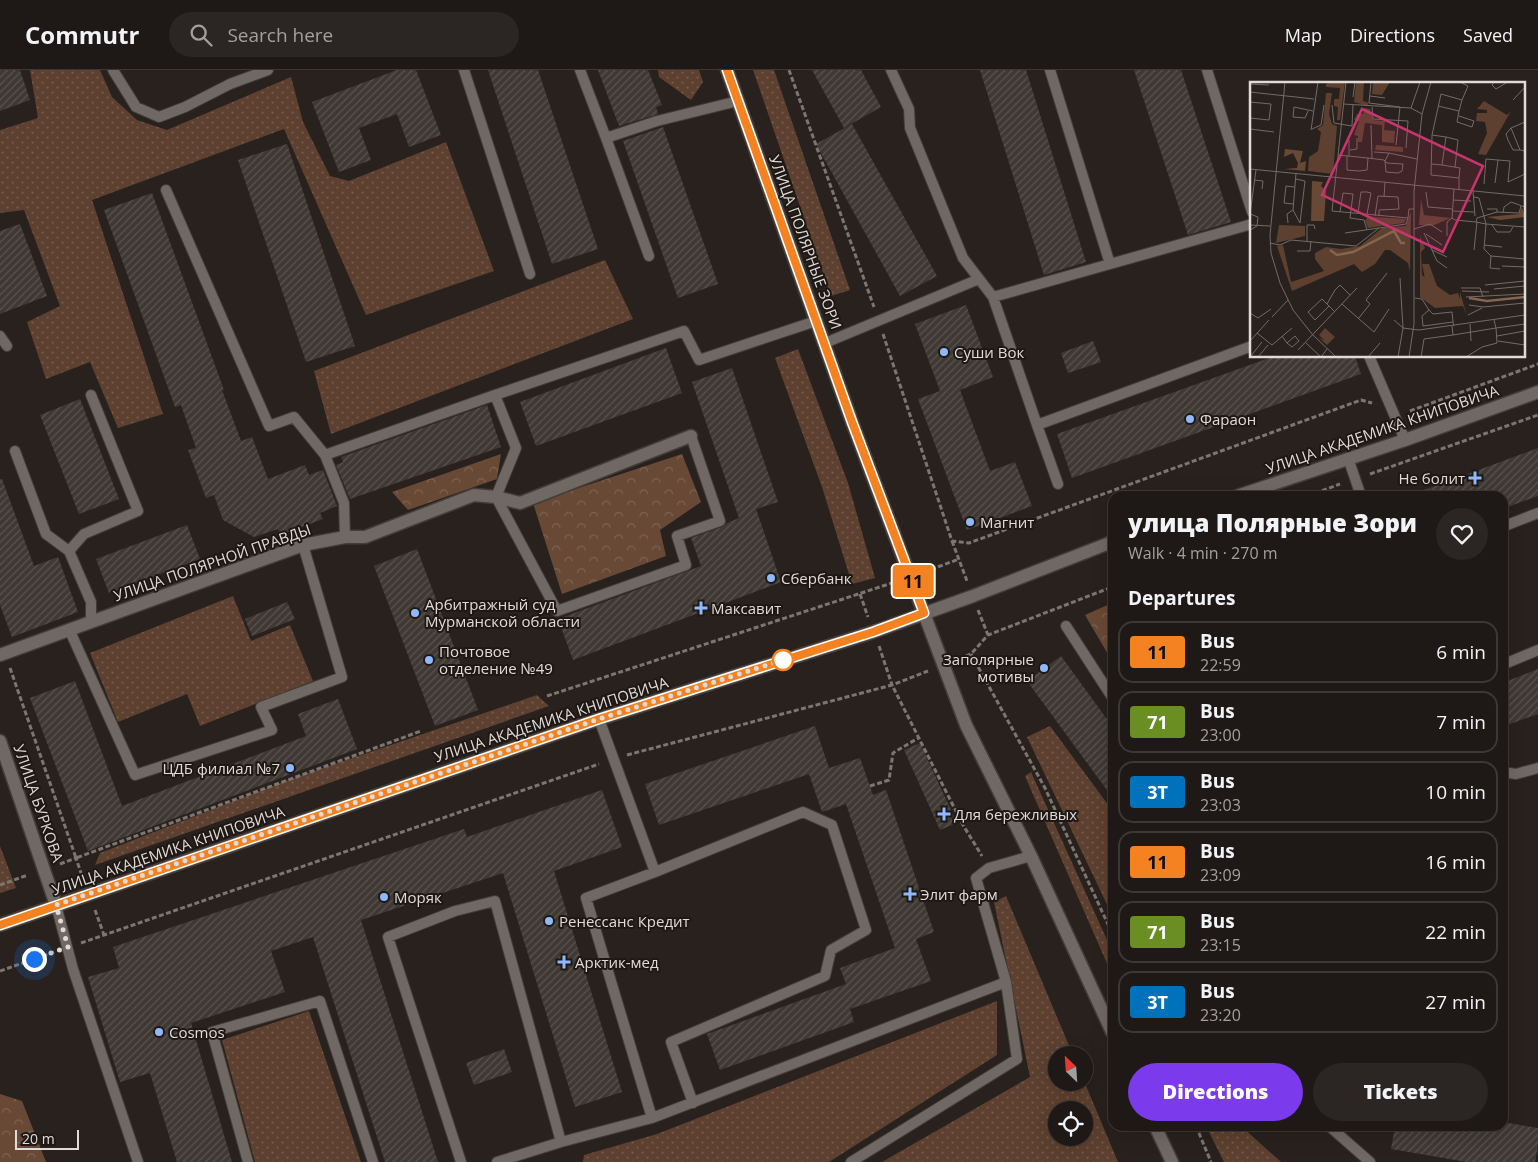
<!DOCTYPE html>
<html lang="en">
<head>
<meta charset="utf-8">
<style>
  :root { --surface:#1e1916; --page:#2b2623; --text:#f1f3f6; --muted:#a1a0a1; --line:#3c3835; --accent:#7c3aed }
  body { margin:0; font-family:"Open Sans",sans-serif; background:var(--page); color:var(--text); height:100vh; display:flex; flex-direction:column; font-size:19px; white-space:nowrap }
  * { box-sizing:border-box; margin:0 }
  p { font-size:16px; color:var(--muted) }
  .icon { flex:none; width:28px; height:28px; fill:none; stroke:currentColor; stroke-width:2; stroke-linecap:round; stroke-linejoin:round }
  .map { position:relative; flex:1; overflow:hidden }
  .side { position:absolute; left:1108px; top:421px; width:400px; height:640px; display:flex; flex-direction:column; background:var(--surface); border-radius:15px; box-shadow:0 5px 20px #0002,0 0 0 1px var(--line) }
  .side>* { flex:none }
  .badge { padding:0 10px; border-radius:4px; font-size:18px; line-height:32px }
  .needle { width:32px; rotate:335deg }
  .tools { position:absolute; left:1048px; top:976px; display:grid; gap:10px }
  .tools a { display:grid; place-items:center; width:45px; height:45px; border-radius:50%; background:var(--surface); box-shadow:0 5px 20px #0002,0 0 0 1px var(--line); font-size:25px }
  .scale { position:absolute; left:15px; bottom:12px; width:64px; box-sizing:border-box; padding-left:5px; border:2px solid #e0dbd8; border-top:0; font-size:14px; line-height:18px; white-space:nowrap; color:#e0dbd8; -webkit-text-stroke:4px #1e1814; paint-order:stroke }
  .you { position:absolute; width:25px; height:25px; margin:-12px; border:4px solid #fff; border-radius:50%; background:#1a73e8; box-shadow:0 0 0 8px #1a73e833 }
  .map>.badge { position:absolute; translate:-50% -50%; box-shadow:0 0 0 2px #fff }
  h2 { padding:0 20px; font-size:19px; line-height:45px }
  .round { display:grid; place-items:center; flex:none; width:52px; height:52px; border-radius:26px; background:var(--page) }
  .headline { display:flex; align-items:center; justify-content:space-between; height:85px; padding:0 20px }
  h1 { font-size:24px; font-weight:800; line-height:38px }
  .action { display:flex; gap:10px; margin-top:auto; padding:10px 20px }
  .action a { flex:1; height:58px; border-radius:30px; background:var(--accent); color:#fff; font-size:20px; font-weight:800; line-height:58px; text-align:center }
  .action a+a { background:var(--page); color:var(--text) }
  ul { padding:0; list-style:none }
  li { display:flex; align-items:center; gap:15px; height:62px; margin:0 10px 8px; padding:0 10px; border:2px solid var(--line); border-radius:15px }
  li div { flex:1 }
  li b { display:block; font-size:19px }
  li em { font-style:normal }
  li .badge { min-width:55px; font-weight:700; text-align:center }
  header { display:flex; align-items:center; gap:30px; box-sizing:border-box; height:70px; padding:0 25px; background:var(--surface); border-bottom:1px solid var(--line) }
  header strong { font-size:24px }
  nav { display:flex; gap:28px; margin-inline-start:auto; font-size:18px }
  .search { width:350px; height:45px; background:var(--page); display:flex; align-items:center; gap:12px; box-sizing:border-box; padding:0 18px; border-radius:28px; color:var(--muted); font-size:19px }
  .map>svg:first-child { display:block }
  .grass { fill:url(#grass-dots); fill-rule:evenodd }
  .forest { fill:url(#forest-crowns) }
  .building { fill:url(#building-hatch) }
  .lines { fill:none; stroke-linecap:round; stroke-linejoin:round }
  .lane-casing { stroke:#433c39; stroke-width:12 }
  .street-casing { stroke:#433c39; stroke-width:15 }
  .secondary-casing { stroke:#433c39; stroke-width:15 }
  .path { stroke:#7c7672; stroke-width:3; stroke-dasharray:5 2.5; stroke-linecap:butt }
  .lane { stroke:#706863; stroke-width:10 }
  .street { stroke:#706863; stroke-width:12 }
  .secondary { stroke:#706863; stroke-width:12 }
  .line-casing { stroke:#fff; stroke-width:11 }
  .line { stroke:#f58220; stroke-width:8 }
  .walk { stroke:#e0dbd8; stroke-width:5; stroke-dasharray:0 9 }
  .poi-dot { fill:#90b8fd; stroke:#1e1814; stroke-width:2 }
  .stop-dot { fill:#fff; stroke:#f58220; stroke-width:2.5 }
  .labels { text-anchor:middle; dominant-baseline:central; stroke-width:4; stroke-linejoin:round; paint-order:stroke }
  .street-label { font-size:15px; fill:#e0dbd8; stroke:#1e1814 }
  .poi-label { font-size:15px; fill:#e0dbd8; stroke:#1e1814; text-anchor:start }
  .inset-river { fill:none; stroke:#856450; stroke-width:2.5 }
  .inset-road { fill:none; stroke:#726b68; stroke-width:1 }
  .view { fill:#c6356e; fill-opacity:0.15; stroke:#c6356e; stroke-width:2.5 }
  .inset-edge { fill:none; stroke:#e0dbd8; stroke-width:2.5 }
</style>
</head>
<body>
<header>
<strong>Commutr</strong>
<div class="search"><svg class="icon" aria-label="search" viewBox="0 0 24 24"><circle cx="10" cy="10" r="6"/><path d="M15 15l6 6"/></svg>Search here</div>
<nav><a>Map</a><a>Directions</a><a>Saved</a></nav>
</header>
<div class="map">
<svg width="1538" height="1092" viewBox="0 0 1538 1092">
  <defs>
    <pattern id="grass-dots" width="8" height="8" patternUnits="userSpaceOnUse" patternTransform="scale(1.25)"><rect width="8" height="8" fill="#5d402f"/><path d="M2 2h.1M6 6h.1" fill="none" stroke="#745b4c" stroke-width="1.8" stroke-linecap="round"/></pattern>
    <pattern id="forest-crowns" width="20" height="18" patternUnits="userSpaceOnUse" patternTransform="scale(1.25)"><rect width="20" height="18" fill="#684936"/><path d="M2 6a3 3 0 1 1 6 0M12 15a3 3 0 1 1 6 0" fill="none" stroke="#7d6352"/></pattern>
    <pattern id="building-hatch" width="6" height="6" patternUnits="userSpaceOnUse" patternTransform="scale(1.25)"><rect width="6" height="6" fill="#3f3833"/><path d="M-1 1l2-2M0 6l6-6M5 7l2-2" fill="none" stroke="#5a5450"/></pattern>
  </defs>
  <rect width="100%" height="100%" fill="#28211d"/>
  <path class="grass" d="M30,0H100L112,27L137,50L167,60L291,7L303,52L330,106L349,111L446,72L494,201L366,245L284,59L92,130L163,344L118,358L90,292L46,309L27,252L60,236L24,140L0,143V60L38,48Z
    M658,0H699L703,12L691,30L659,7Z
    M753,0H774L850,220L831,226Z
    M605,190L633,249L331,364L314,301Z
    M798,279L848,413L875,508L852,514L822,417L775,288Z
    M233,526L251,571L290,555L313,611L200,656L187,624L118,652L90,583Z
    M537,625L549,636L95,795L100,783L291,709Z
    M1050,656L1112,740V845L1027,667Z
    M1031,702L1112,881V905L1025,706Z
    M0,776L16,818L0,823Z
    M1006,826L1073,985H1056V1012H1084V1011L1118,1092H882L1030,1007L994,832ZM1056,1040H1084V1068H1056Z
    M997,931V985L829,1092H583L584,1085L657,1064Z
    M309,941L361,1092H255L222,970Z
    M1209,1056H1241L1281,1092H1224L1207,1058Z"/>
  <path class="forest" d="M501,384L497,409L408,440L392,422Z
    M682,384L701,432L660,460L666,486L562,524L533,433Z
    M1112,533V591L1085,545Z
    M0,1024L22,1031L46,1092H0Z"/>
  <path class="building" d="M0,0H20L30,30L0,41Z
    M397,0H416L441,65L409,77L397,44L359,58L371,90L339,102L312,32Z
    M488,0H538L598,179L552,194Z
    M598,0H648L662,35L656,37L658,44L619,56Z
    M812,0H861L881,37L844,58Z
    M980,0H1026L1086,192L1044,205Z
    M1134,0H1181L1231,152L1188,165Z
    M852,54L937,206L900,226L816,74Z
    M663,57L718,214L678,228L623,71Z
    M287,74L355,276L306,292L238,90Z
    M152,123L224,320H222L241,371L252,367L268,409L305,395L309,405L323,400L337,436L320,443L323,449L280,465L278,459L254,467L223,450L214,425L206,428L188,380L196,378L181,335L175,337L104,140Z
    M20,154L47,226L0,244V161Z
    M966,235L993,307L960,320L990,401L1015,392L1032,436L967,460L918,329L940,321L915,254Z
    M1093,271L1101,292L1068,303L1061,283Z
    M666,278L682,323L536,376L520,332Z
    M1275,286H1355L1361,304L1072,408L1057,364Z
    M732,298L778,432L756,439L781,512L573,590L558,549L701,496L691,468L722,457L727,453L739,448L692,312Z
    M80,329L119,429L79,444L40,345Z
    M487,335L501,377L350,429L336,395L343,392L341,387Z
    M1538,378V426L1502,439V426H1413V424Z
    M0,409H2L34,496L58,487L78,542L12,567L0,535Z
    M187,455L200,489L109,523L96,489Z
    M417,479L478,640L435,656L374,496Z
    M287,532L295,549L252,566L245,549Z
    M1061,586L1112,656V727L1027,611Z
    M1538,599V644L1502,657V613Z
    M75,611L122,736L306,666L298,644L338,629L357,679L88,781L30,628Z
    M815,656L829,698L860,688L873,725L886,720L934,862L916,869L931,911L850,939L854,952L720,1000L707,964L846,914L840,898L895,878L846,734L822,742L809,704L659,755L645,714Z
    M920,673L957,753L940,760L904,680Z
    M602,720L622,777L554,801L622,1022L575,1037L503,803L361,850L438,1092H385L313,867L271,881L285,922L191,953L232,1092H177L150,1003L120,1012L88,907L119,898L113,877L464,759L467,767Z
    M504,979L512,1002L474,1015L466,993Z
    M1502,1052L1538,1058V1075L1535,1092H1467L1391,1079L1395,1056H1502Z"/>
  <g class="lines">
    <defs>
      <path id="lane" d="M113,0L136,37L159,47L185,37L230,14L268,0
        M464,0L530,204
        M580,0L606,68L649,186
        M891,0L909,39L910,58L963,188L993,227L1037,355L1252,276
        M1207,0L1252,142
        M606,68L657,51L738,31
        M166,120L269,356L294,347L325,385L344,433L345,467
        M1110,194L1252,154
        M993,227L1110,194L1050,0
        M0,266L7,276
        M825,273L979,209
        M1369,286L1405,370
        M1037,355L1058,414
        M691,366L720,451L677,466L686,495L557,541L496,427L516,378L495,325L684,261L699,290L816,251
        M15,381L46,464L69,481L91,532V552
        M325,385L495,325
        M1348,388L1361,426
        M1502,457L1538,443
        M69,481L84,464L138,441L91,325
        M1066,556L1112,627
        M69,559L135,705L272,660L261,637L342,607L303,475
        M1502,595L1538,580
        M599,649L655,802
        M1502,702L1516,704L1538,698
        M56,835L73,899L138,1092
        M652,1048L586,828L655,802L803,742L832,755L866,860L831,880L825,906L671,972L693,1033
        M1329,1056L1370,1092
        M248,1092L212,962L320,931L373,1092
        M461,1092L388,867L455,841L495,831L561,1072
        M497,1092L561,1072L652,1048L1006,912L976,808L989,798L1031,786
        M851,1092L1017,989L1006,912"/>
      <path id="street" d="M0,585L303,475L345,467H365L474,425L496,427L520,433L691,366"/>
      <path id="secondary" d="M727,0L852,352L966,655L1031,786L1112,962
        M1237,426L1405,370L1538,322
        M0,671L56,835
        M0,855L599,649L873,562L973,526L1112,472
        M1155,1056L1172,1092"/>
    </defs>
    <use href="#lane" class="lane-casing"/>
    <use href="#street" class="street-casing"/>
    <use href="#secondary" class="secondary-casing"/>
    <path class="path" d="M789,0L874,237
      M883,264L952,471L969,473L1361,330L1372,333
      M1410,341L1538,294
      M1370,404L1538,345
      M1308,426L1340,414
      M952,471L967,511
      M924,502L959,489
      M860,524L868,547
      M978,540L988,565
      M879,576L892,615L928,601
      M971,584L1045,718L1112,863
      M959,589L971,584L988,565L1112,517
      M10,598L76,788L421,661
      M547,626L895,512
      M627,685L892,615L963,755L982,786
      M870,716L889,710L893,683L920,667
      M60,794L76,788L83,809
      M0,815L28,805
      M95,840L104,865
      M81,873L599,694
      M0,901L54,882
      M1196,1056L1211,1092"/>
    <use href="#lane" class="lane"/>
    <use href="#street" class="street"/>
    <use href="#secondary" class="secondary"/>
  </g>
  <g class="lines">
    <defs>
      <path id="line" d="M0,855L599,649L873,562L924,543L852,352L727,0"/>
    </defs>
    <use href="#line" class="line-casing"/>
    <use href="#line" class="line"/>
    <path class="walk" d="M34,889L68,877L56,835L599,649L783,590"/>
  </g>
  <g class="poi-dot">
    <circle cx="944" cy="282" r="5"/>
    <circle cx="1190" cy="349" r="5"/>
    <path d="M1472.5 400.5h5v5h5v5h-5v5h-5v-5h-5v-5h5z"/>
    <circle cx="970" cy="452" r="5"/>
    <circle cx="771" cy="508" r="5"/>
    <path d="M698.5 530.5h5v5h5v5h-5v5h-5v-5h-5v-5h5z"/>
    <circle cx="415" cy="543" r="5"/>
    <circle cx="429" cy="590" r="5"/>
    <circle cx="1044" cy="598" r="5"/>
    <circle cx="290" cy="698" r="5"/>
    <path d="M941.5 736.5h5v5h5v5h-5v5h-5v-5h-5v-5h5z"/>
    <path d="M907.5 816.5h5v5h5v5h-5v5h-5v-5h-5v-5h5z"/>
    <circle cx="384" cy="827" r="5"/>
    <circle cx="549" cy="851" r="5"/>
    <path d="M561.5 884.5h5v5h5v5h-5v5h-5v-5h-5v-5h5z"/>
    <circle cx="159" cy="962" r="5"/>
  </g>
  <circle class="stop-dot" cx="783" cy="590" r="10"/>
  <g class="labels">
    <g class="street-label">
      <text transform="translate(806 172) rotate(70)">УЛИЦА ПОЛЯРНЫЕ ЗОРИ</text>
      <text transform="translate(1382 359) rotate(-19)">УЛИЦА АКАДЕМИКА КНИПОВИЧА</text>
      <text transform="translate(212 492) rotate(-19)">УЛИЦА ПОЛЯРНОЙ ПРАВДЫ</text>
      <text transform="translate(551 649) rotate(-18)">УЛИЦА АКАДЕМИКА КНИПОВИЧА</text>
      <text transform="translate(39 733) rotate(71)">УЛИЦА БУРКОВА</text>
      <text transform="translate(168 780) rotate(-19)">УЛИЦА АКАДЕМИКА КНИПОВИЧА</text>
    </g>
    <g class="poi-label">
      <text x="954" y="282">Суши Вок</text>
      <text x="1200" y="349">Фараон</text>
      <text x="1465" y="408" text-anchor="end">Не болит</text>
      <text x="980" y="452">Магнит</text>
      <text x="781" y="508">Сбербанк</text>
      <text x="425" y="534">Арбитражный суд<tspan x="425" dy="17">Мурманской области</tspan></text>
      <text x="711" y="538">Максавит</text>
      <text x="439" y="581">Почтовое<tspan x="439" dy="17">отделение №49</tspan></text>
      <text x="1034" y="589" text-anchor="end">Заполярные<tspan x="1034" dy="17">мотивы</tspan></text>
      <text x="280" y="698" text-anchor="end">ЦДБ филиал №7</text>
      <text x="954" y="744">Для бережливых</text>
      <text x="920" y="824">Элит фарм</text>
      <text x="394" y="827">Моряк</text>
      <text x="559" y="851">Ренессанс Кредит</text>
      <text x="575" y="892">Арктик-мед</text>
      <text x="169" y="962">Cosmos</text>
    </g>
  </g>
  <g transform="translate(1250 12)">
    <rect width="275" height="275" fill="#28211d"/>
    <path d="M81,0H95L90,38H87L88,25L84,24V17H89L90,6L76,5V2ZM106,0H114L113,19L119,21L117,24L104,20ZM123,0H140L132,13L122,12ZM76,11H82L79,32L82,42L87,44L83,92L58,89L59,75L68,69L71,50L67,47L73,43ZM234,19L257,33L261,29L236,73L228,72L237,51L235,40L226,39L227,31H237V28L227,27ZM115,26L120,27L123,38L135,39L134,48L145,49L144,61L132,60V43L115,41L112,60H108V54L104,53L109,39L104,38L107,32H113ZM126,63L153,65V70L125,68ZM171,117L174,133L201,136L182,144L169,143ZM161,129L160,190L158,181L140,168H135L125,182L112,190L104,182L42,209L27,164L33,163L41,200L74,189L65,177V171L76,165L91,167L110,164L132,146L156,144ZM118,134L125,135L156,137L154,141L118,146L115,139ZM29,143L55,144V154L26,161ZM170,154L175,166L171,170L172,193L203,219L210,217V210L217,234L213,224L185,226L170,215ZM75,246L85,255L77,263L68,255L75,259L69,253Z" fill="#5d402f"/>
    <path d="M35,67L53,69L50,81L56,79L55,89L34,87L47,86L48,81L43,71L34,75ZM62,99L73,100L71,104L76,109L74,139H61ZM272,125L275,135L250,138L237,135L269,132Z" fill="#684936"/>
    <path d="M172,182H179L187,204L200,213L208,211L210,217L201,222L177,207Z" fill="#5d402f"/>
    <path class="inset-river" d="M80,168L87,173L103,170L144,149L151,161H155M219,216L237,219L275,215"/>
    <path class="inset-road" d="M35,0L20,153L21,171L30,201L43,228L62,252L86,275M96,0L82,129L158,136L159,127H164M121,0L119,21L150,25L146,63M244,0L242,3L246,7L256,1M0,2L19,3M0,10L64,17M120,14L135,16M103,15L105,0M263,18L275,5M0,20L21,22L19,38L0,36M93,22L161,26L172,32M82,23L84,41L102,44L103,23M188,24L209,29L212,18M122,25L123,37L158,39L156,66M161,26L170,0M58,29L55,36L43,35L44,25L63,29M209,34L224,39L222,45L207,40L209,29M275,40L261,46L270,68L275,69M121,43L122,77M261,46L256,52L258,58L263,68H270M0,47L24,50M62,47L71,43L74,23M61,48L68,0M182,53L181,93L209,96V107M196,55L208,58L205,85M100,68L107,67V56M124,70L139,71M88,73L118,76L134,78L137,81L153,82L152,89L148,91L136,90L135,79L139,71L167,77M97,74V88L109,89L117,88L118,76M99,74V58M182,82L192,83L196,55L182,53L191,12L212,18L218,4L210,0M192,83L210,86L209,96M0,87L275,114M4,98L13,99L12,107M245,101L248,78M234,102L236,77L260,79L258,100L275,92M204,107L202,136L205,138L226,140L227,136L247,130V127H237M223,109L225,134M176,110L178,125L202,127M134,115L135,100M224,115L229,116L236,142L275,145M203,118L221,119M43,122L34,121L36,104L45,105M43,128L50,141L55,99L46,97M202,129L224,130M90,130L93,111L103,112L100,136L114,138L117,148M247,130L269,131L271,124M108,131L111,110H117L121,111L117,132M253,131L254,125L261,120L275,125M0,132L6,88M125,134L128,114L148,115L149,127L129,128V134M226,140L236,142L234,167L241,174L275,177M38,141L37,132L43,128L46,91M0,143L20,144M242,143L247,150H260L263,145M164,147L180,142L192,150M0,148L7,144L8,135L0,132M95,151L129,146M174,151L187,179L197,186M176,152L192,163M197,154V140L202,136M57,159V143H64L65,147M20,161L30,163L41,158L106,164L129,146L156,142L158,136M234,163L252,165M182,168L197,175M224,168L227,140M47,169H60L61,159M241,174L240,186L250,187M252,184L275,185M235,203L275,199M211,206H230L233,215M244,207L275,204M212,209L239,210M216,215L275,212M165,216L172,217L179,228M77,222L72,217L58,230L65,238L79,224M92,222L124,250L139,227M219,223L233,225L275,221M85,230L77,222L85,208L90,203L100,213M0,231L8,236L21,227M218,233L232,226M22,235L38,218M108,237L120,222L116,218L137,191M144,238L153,246L150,196M203,240L173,244L172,234L179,228L183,232L202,230L203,240L204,244M220,242L221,259M202,244L203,253L246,246L244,238M7,251L22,263L42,246M32,254L37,261L45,254L49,259L42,265L37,261M247,254L275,249M0,259L19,238M248,259L275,263M56,261L71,275L77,267M48,268L107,206M0,275L12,260M8,275L18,263M118,275L130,261M148,275L153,246L169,248L275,233M159,275L164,242V109L172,32L181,0M171,275L174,257L203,253M216,275L232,265L247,261L246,246L275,242"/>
    <path class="view" d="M112,27L233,84L193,170L72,113Z"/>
    <rect width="275" height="275" class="inset-edge"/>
  </g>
</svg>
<div class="tools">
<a><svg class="needle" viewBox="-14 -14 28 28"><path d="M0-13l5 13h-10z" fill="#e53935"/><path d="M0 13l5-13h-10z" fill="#a1a0a1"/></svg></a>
<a><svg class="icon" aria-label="locate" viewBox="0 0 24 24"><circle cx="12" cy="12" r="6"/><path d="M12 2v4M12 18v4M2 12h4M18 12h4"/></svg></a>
</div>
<div class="scale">20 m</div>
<div class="you" style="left:34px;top:889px"></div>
<b class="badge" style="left:913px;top:511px;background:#f58220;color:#111">11</b>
<section class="side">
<div class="headline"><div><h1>улица Полярные Зори</h1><p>Walk · 4 min · 270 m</p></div><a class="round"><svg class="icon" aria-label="heart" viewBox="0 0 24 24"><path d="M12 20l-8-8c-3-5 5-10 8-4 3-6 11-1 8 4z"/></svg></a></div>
<h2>Departures</h2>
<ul>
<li><span class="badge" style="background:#f58220;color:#111">11</span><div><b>Bus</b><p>22:59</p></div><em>6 min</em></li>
<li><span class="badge" style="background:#6b8e23;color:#fff">71</span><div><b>Bus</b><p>23:00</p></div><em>7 min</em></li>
<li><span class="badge" style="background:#0072bc;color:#fff">3Т</span><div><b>Bus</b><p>23:03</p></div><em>10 min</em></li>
<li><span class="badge" style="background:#f58220;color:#111">11</span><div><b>Bus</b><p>23:09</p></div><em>16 min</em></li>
<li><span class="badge" style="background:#6b8e23;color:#fff">71</span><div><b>Bus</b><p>23:15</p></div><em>22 min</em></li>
<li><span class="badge" style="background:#0072bc;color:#fff">3Т</span><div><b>Bus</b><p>23:20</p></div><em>27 min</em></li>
</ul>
<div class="action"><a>Directions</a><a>Tickets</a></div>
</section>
</div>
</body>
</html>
